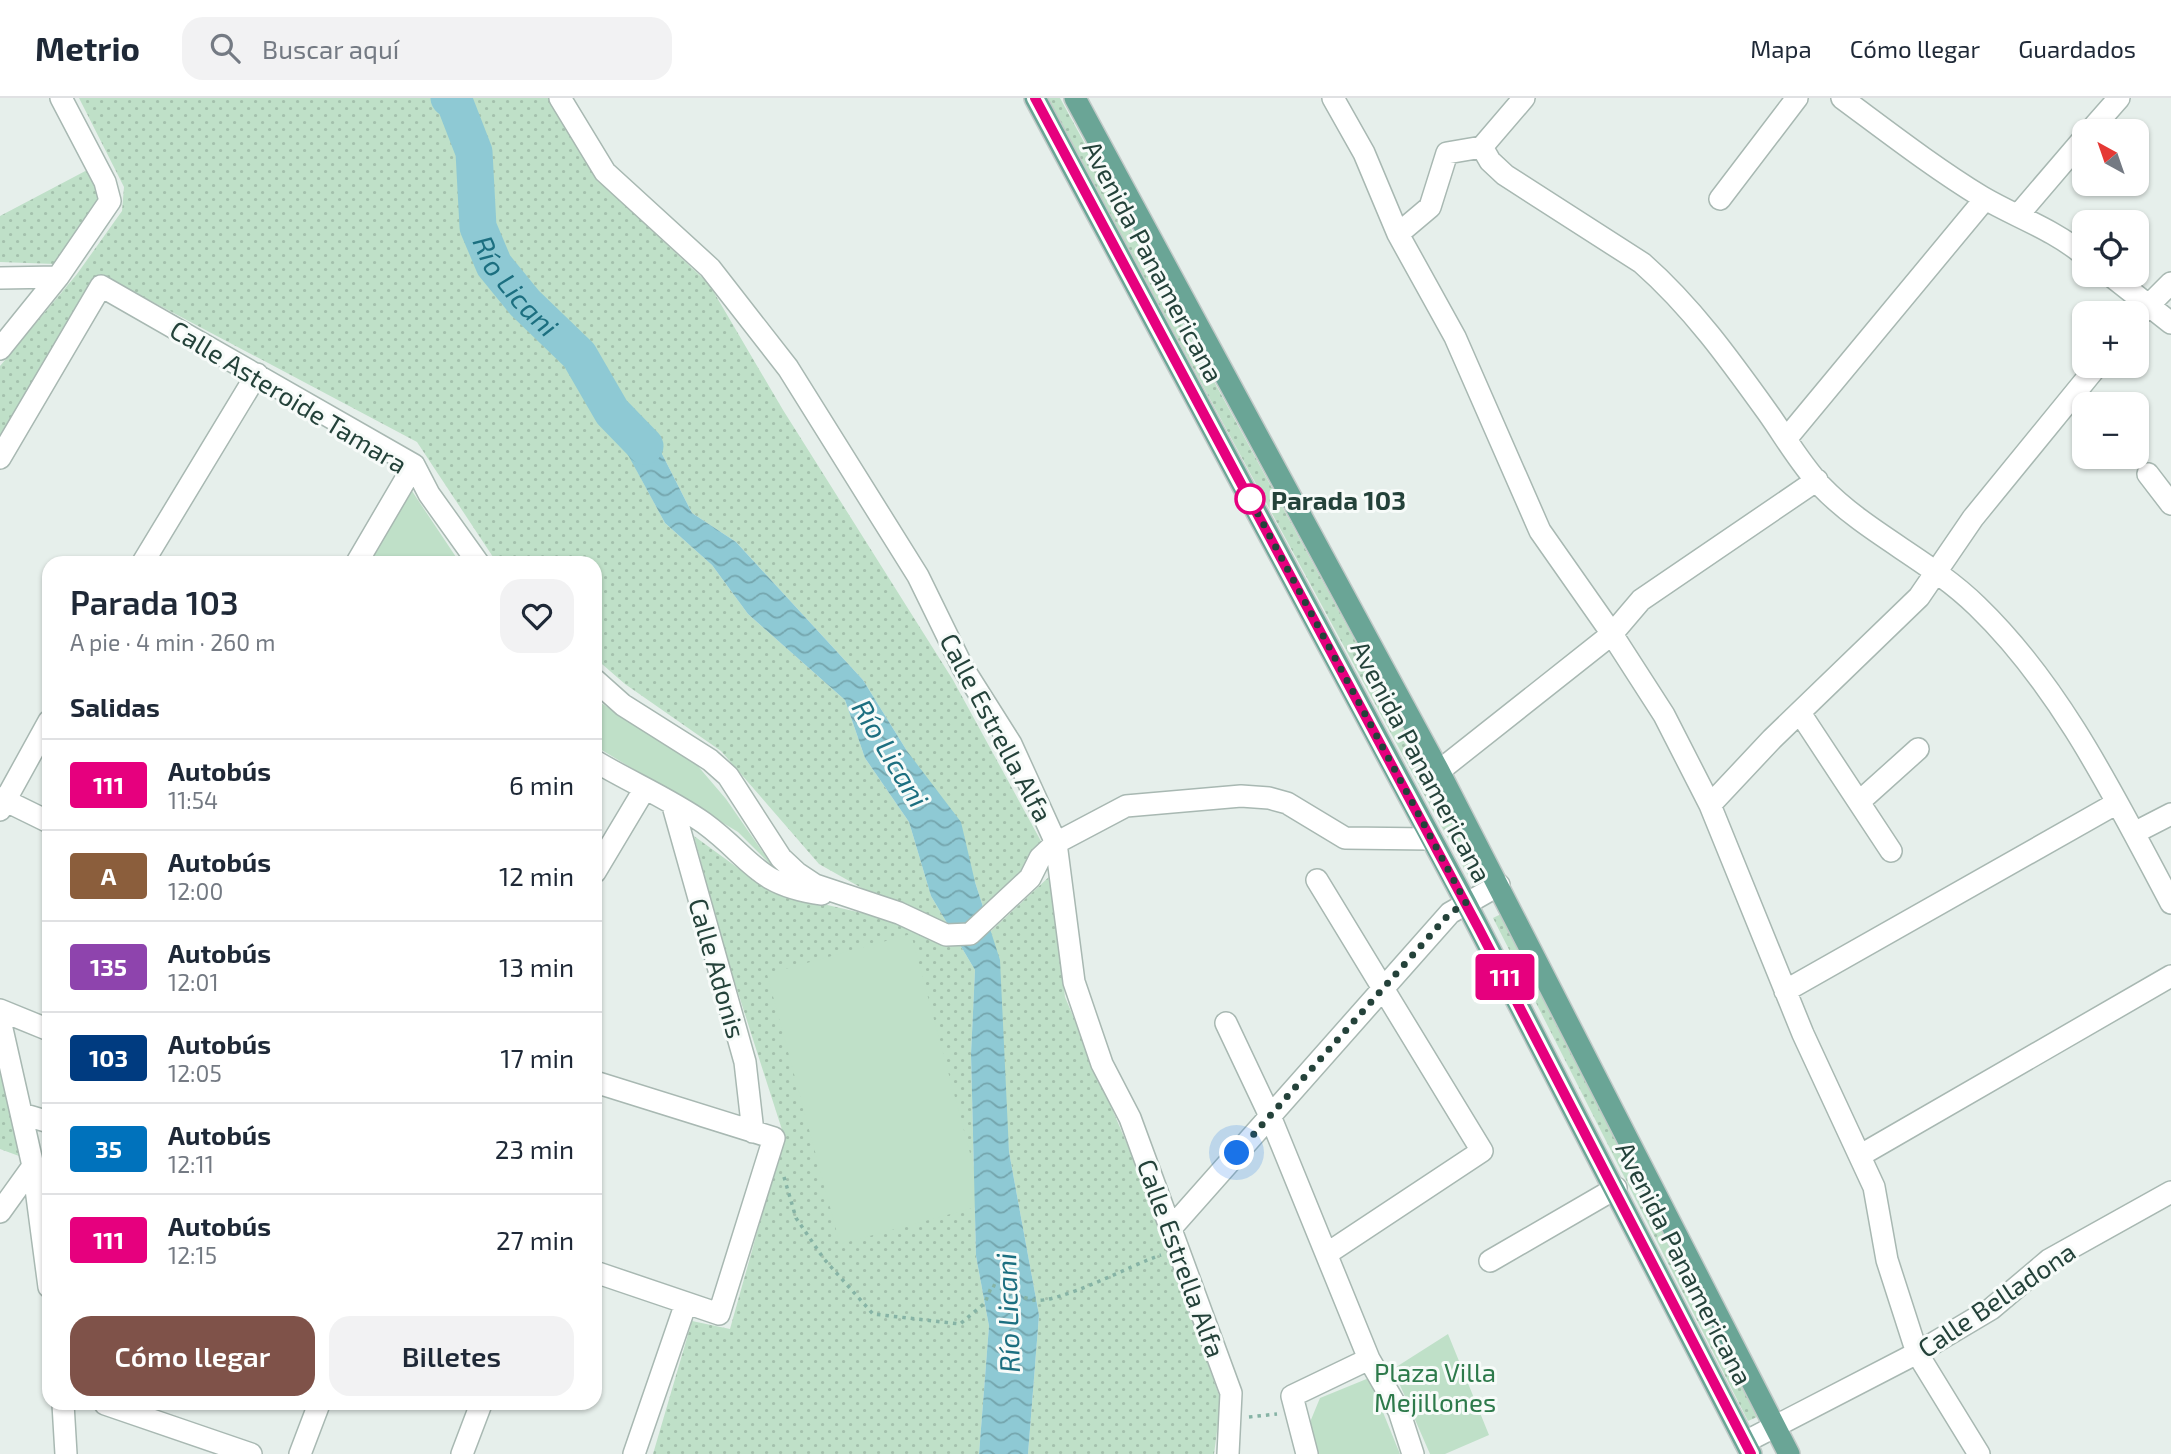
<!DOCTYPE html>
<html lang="es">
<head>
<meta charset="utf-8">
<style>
  :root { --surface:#fff; --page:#f2f2f3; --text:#1f2937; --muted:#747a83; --line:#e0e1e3; --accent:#7f5249 }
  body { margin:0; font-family:"Exo 2",sans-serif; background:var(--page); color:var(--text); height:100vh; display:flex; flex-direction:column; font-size:26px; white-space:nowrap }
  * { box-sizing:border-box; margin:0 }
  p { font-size:23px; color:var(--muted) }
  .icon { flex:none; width:38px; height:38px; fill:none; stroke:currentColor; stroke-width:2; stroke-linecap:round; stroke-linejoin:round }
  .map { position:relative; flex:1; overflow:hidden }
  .details { position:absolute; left:42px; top:458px; width:560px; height:854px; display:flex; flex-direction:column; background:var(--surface); border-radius:21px; box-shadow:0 2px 5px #0004 }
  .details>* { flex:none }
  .badge { padding:0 14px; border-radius:5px; font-size:24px; line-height:46px }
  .needle { width:46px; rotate:320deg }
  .controls { position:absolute; left:2072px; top:21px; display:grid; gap:14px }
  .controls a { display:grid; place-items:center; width:77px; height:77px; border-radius:14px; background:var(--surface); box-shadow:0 2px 5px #0004; font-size:35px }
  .you { position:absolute; width:35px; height:35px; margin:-18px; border:5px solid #fff; border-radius:50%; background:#1a73e8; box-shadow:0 0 0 10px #1a73e833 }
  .map>.badge { position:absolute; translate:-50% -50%; box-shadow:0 0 0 4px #fff }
  h2 { padding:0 28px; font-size:26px; line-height:63px }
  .round { display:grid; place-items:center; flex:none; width:74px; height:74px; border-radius:21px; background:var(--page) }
  .head { display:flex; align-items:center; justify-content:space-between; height:119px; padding:0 28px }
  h1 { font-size:33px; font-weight:600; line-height:52px }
  .action { display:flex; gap:14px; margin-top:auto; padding:14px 28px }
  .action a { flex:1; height:80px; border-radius:21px; background:var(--accent); color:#fff; font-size:28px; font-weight:600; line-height:80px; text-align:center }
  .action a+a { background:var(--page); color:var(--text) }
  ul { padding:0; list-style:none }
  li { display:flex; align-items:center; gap:21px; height:91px; padding:0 28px; border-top:2px solid var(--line) }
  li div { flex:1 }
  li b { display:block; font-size:26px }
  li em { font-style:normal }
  li .badge { min-width:77px; font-weight:700; text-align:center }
  header { display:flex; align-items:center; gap:42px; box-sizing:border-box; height:98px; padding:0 35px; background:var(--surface); border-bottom:2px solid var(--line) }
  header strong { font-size:33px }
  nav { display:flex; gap:38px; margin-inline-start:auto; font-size:24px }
  .search { width:490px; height:63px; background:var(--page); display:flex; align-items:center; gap:18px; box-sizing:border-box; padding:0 24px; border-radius:21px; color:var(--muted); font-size:26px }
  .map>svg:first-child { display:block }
  .grass { fill:url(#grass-dots) }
  .park { fill:#bfe0c8 }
  .water { fill:url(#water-waves) }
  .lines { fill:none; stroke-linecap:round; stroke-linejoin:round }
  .river { stroke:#8ec9d4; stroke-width:37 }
  .minor-casing { stroke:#a8b8b2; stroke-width:24 }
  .major-casing { stroke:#c2cac8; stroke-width:24 }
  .path { stroke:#86b3a5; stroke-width:3.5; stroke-dasharray:3.5 5; stroke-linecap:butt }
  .minor { stroke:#fff; stroke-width:21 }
  .major { stroke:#6aa596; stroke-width:21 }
  .line-casing { stroke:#fff; stroke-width:16 }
  .line { stroke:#e6007e; stroke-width:10 }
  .walk { stroke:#24423a; stroke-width:7; stroke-dasharray:0 12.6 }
  .stop-dot { fill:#fff; stroke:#e6007e; stroke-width:3.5 }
  .labels { text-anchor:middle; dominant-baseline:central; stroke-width:6; stroke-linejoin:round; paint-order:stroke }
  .street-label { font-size:26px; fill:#24423a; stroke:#f7fbf9 }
  .stop-label { font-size:26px; font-weight:bold; fill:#24423a; stroke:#f7fbf9; text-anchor:start }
  .park-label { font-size:26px; fill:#2d7a4b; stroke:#f7fbf9 }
  .water-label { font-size:28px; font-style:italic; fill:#1c6f80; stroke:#f7fbf9 }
</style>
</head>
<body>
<header>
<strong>Metrio</strong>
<div class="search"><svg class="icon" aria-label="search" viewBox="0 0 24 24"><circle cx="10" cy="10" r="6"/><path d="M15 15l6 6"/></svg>Buscar aquí</div>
<nav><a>Mapa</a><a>Cómo llegar</a><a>Guardados</a></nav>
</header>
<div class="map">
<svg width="2171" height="1356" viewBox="0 0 2171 1356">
  <defs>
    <pattern id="grass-dots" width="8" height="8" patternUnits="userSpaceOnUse" patternTransform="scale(1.75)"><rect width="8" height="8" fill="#bfe0c8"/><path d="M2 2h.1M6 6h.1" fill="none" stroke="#a4c1ad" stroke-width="1.8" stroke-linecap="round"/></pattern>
    <pattern id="water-waves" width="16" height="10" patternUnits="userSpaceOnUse" patternTransform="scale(1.75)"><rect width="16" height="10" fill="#8ec9d4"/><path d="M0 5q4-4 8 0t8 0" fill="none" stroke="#74a5ad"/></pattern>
  </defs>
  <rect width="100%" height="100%" fill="#e6efeb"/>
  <path class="grass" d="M79,0H550L600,84L709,186L783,312L953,582L1042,745L1026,768L983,809L975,784L907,653L863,582L736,444L692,415L659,350L614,301L637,373L665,425L712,467L748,516L845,602L865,660L909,724L931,798L975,872L971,956L976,1158L989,1228L979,1356H653L692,1223L730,1231L784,1038L725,854L694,738L771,794L862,815L867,793L819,766L721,653L625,586L595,560V466L497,465L417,344L100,176L0,343V268L77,176L122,113L124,89Z
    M1047,0H1060L1483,778L1471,783Z
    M91,70L99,97L93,115L55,166L0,164V118Z
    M1051,777L1065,899L1148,1096L1221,1303L1214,1356H1028L1039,1217L1009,1054L991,833Z
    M1501,816L1757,1319L1748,1323L1493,820Z
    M0,955L19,1058L0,1051Z"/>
  <path class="park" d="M412,393L460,465L368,466Z
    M595,601L697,667L726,701L774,770L738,734L595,648Z
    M911,836L984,1107L840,1146L767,876Z
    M1448,1236L1489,1337L1445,1356H1430L1393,1271Z
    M1369,1280L1400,1356H1315L1308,1329L1320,1300Z"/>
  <path class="water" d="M614,300L659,350L692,415L736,444L863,582L907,653L961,724L975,784L1000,862L1009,1054L1039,1217L1028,1356H979L989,1228L976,1158L971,956L975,872L931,798L909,724L865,660L845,602L748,516L712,467L665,425L608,320Z"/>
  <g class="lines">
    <path class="river" id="s1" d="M449,0L455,5L474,54L478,129L494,167L525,205L579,257L612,314L645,348"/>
    <defs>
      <path id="minor" d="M560,0L605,74L710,170L788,270L918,478L963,570L1011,646L1056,745L1074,884L1102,966L1130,1020L1231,1295L1228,1356
        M1333,0L1364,55L1398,136L1455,239L1540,433L1608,530L1664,617L1710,707L1803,936L1874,1089L1887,1162L1917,1255L1979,1356
        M1842,0C1888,34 1933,69 1982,99C2016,119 2053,131 2084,157
        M2090,33L2119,0
        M1482,49L1490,63L1505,77L1642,165C1692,209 1730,262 1768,315C1785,339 1801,367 1821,388C1866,435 1930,462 1977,508C2062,590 2116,702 2171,805
        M1720,101L1797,0
        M2019,116L2084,40
        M1398,136L1430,109L1447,55L1482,49L1524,0
        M2110,177L2171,225
        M0,180L58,179
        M2137,219L2171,185
        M0,251L58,179L110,103L105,84L61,0
        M1786,341L1985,101
        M0,360L101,188L414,367L429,396L479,466
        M2148,376L2171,406
        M142,466L257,276
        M356,466L414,367
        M595,582L623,607L710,662L728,678L781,760L797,775L815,787L899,815L946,837L970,836L1030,780L1040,760L1056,745L1126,708L1241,698L1269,700L1287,705L1345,740L1431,741
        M1800,615L1891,753
        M595,663C630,684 670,701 704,725C752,760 755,787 822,796
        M1439,673L1612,536L1641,502L1817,382
        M0,700L49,724
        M1859,704L1918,651
        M1710,707L1772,641L1919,499L1973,420L2097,268
        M673,708L745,964L753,1034
        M0,712L49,623
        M2134,735L2171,716
        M595,774L644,692
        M1317,782L1482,1053L1328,1155
        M1785,893L2117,705
        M0,912L49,932
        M0,922L33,1068L49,1189
        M1226,925L1270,1018L1369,1261L1399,1313L1413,1356
        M595,984L774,1040L719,1216L595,1174
        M22,1016L49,1024
        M1861,1057L2171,878
        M0,1114L33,1068
        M1172,1129L1450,815L1499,787
        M1490,1163L1616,1090
        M63,1306L66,1356
        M105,1306L251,1356
        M1745,1344L1917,1255L1991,1211L2049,1162L2171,1094
        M300,1356L319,1306
        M462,1356L481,1306
        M634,1356L686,1205
        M1307,1356L1292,1298L1369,1261"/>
      <path id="major" d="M1035,0L1466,805L1751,1356
        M1075,0L1439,673L1789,1356"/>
    </defs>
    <use href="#minor" class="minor-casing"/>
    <use href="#major" class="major-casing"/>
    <path class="path" d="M784,1079L796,1120L824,1161L873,1216L960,1226L985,1205L992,1187C1005,1192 1020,1199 1033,1202C1057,1207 1133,1166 1161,1157
      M1249,1319L1277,1316"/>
    <use href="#minor" class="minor"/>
    <use href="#major" class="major"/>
  </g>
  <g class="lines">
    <defs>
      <path id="line" d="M1035,0L1478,829L1751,1356"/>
    </defs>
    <use href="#line" class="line-casing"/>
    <use href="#line" class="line"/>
    <path class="walk" d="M1237,1055L1450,815L1466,805L1250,401"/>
  </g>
  <circle class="stop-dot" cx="1250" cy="401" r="14"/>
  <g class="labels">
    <g class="street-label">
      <text transform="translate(1154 163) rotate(62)">Avenida Panamericana</text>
      <text transform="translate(289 298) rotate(31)">Calle Asteroide Tamara</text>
      <text transform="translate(997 629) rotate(62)">Calle Estrella Alfa</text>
      <text transform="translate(1422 663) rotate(62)">Avenida Panamericana</text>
      <text transform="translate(718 870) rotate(74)">Calle Adonis</text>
      <text transform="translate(1182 1160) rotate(70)">Calle Estrella Alfa</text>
      <text transform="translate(1685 1165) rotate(63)">Avenida Panamericana</text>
      <text transform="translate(1996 1201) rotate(-34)">Calle Belladona</text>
    </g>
    <g class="stop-label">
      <text x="1271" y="401">Parada 103</text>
    </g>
    <g class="park-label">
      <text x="1435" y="1273">Plaza Villa<tspan x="1435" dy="30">Mejillones</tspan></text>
    </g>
    <g class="water-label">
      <text stroke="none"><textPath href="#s1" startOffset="206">Río Licani</textPath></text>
      <text transform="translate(891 655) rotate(59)">Río Licani</text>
      <text transform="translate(1007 1215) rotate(-92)">Río Licani</text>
    </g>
  </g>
</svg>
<div class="controls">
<a><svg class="needle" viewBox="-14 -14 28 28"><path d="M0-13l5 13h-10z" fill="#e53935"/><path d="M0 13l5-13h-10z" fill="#747a83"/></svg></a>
<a><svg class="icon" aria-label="locate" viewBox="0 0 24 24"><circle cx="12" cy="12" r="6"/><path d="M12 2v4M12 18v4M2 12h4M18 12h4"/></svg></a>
<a>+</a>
<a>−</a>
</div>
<div class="you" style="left:1237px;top:1055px"></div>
<b class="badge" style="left:1505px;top:879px;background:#e6007e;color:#fff">111</b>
<section class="details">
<div class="head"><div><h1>Parada 103</h1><p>A pie · 4 min · 260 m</p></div><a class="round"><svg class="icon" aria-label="heart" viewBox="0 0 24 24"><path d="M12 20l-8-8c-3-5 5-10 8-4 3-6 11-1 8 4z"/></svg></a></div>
<h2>Salidas</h2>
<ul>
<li><span class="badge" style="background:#e6007e;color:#fff">111</span><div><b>Autobús</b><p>11:54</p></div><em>6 min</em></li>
<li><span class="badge" style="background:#8b5e3c;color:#fff">A</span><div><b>Autobús</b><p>12:00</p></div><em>12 min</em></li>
<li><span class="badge" style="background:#8e44ad;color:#fff">135</span><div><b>Autobús</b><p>12:01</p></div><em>13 min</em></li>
<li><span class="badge" style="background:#003b80;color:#fff">103</span><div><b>Autobús</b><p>12:05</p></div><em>17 min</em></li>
<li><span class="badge" style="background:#0072bc;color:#fff">35</span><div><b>Autobús</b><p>12:11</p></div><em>23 min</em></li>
<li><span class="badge" style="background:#e6007e;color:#fff">111</span><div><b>Autobús</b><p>12:15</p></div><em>27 min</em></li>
</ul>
<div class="action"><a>Cómo llegar</a><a>Billetes</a></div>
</section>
</div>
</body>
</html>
